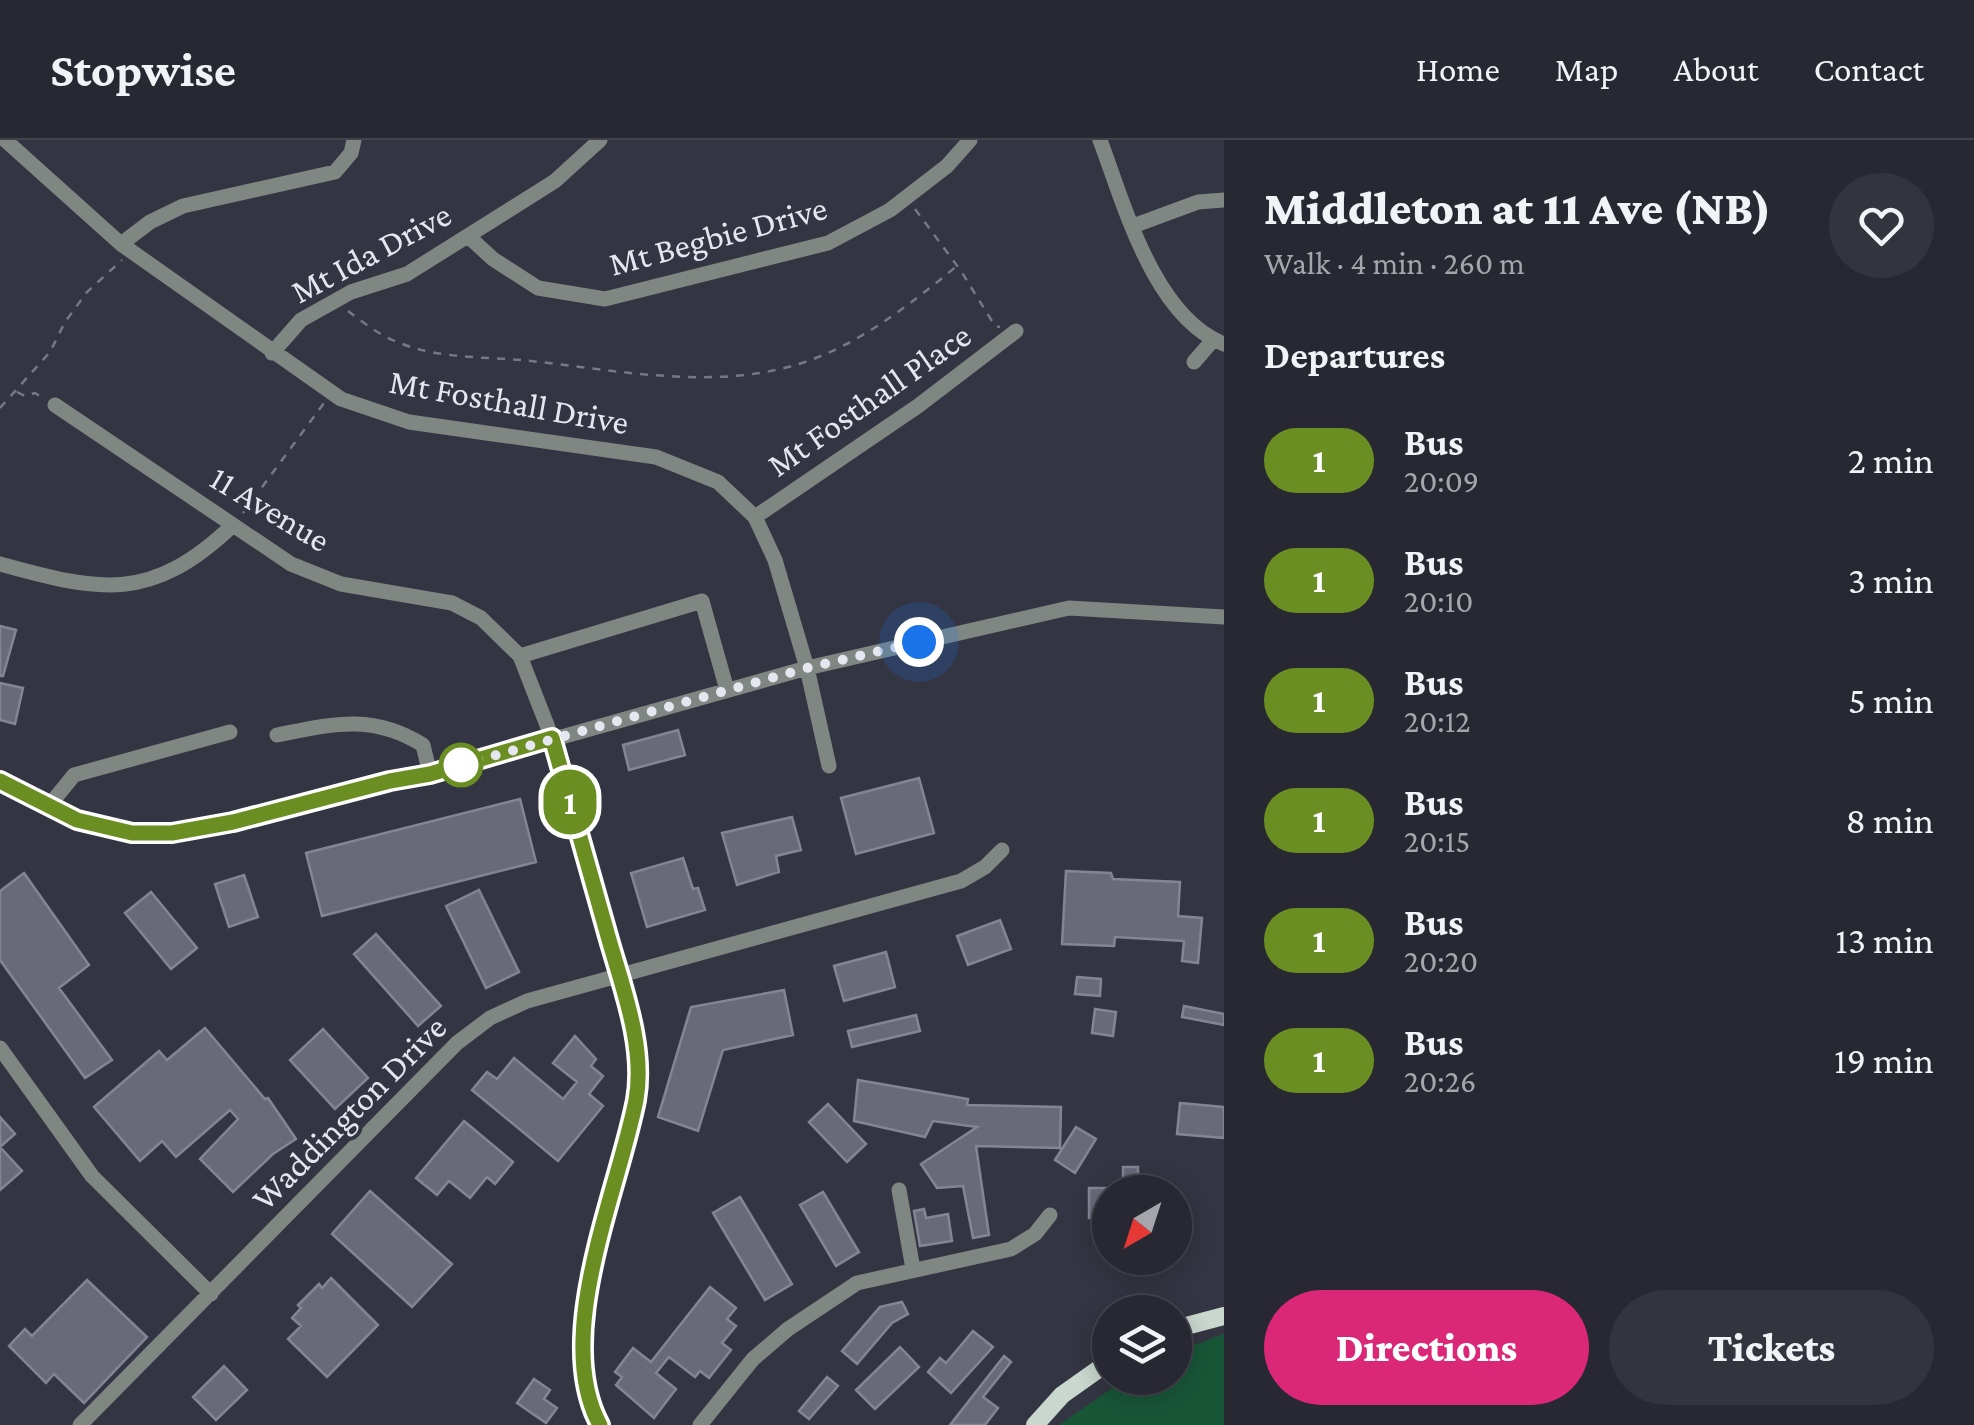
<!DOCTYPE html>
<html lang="en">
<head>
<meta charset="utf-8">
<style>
  :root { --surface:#272832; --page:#33343e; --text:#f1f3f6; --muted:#a4a6ac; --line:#43444d; --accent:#db2777 }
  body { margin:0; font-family:"Crimson Pro",serif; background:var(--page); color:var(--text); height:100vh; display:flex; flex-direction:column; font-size:38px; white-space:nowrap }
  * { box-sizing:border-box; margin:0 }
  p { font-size:32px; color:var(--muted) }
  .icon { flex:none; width:55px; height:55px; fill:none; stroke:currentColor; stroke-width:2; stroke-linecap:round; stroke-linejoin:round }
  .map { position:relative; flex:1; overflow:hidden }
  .drawer { display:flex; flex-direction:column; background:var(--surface); width:750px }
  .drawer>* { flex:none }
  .badge { padding:0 20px; border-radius:32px; font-size:35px; line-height:65px }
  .needle { width:65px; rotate:219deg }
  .tools { position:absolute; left:1092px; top:1035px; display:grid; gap:20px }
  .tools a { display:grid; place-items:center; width:100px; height:100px; border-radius:50%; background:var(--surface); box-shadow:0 5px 25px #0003,0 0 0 2px var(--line); font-size:50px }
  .you { position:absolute; width:50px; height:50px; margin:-25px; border:8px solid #fff; border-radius:50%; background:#1a73e8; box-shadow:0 0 0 15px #1a73e833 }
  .map>.badge { position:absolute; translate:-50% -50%; box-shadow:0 0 0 5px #fff }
  h2 { padding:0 40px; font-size:38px; line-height:90px }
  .round { display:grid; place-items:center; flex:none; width:105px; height:105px; border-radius:52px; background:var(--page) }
  .overview { display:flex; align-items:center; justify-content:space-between; height:170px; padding:0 40px }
  h1 { font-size:48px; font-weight:800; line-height:75px }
  .cta { display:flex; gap:20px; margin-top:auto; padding:20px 40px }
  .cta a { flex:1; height:115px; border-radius:60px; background:var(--accent); color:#fff; font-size:40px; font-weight:800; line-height:115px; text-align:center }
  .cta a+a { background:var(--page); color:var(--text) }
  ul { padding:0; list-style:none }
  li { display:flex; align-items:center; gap:30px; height:120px; padding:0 40px }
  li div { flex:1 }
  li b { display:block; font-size:38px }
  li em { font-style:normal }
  li .badge { min-width:110px; font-weight:700; text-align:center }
  header { display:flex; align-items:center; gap:60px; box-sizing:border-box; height:140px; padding:0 50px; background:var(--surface); border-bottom:2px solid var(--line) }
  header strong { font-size:48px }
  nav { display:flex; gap:55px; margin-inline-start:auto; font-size:35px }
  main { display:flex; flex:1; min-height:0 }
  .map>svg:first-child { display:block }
  .green { fill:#185638 }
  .building { fill:#686a79; stroke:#838595; stroke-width:2.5 }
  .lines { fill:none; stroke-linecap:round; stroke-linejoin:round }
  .path { stroke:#777884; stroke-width:2.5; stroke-dasharray:8 8; stroke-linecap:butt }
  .minor { stroke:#808782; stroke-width:15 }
  .major { stroke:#c9d7ce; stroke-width:18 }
  .line-casing { stroke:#fff; stroke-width:22 }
  .line { stroke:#6b8e23; stroke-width:15 }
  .walk { stroke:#e5e6ef; stroke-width:10; stroke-dasharray:0 18 }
  .stop-dot { fill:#fff; stroke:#6b8e23; stroke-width:5 }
  .labels { text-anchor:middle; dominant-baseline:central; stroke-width:8; stroke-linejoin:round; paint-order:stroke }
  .street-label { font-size:35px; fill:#e5e6ef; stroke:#343542 }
</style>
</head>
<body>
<header>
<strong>Stopwise</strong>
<nav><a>Home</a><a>Map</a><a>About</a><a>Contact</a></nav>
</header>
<main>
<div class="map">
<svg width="1224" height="1285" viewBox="0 0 1224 1285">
  <rect width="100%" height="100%" fill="#343542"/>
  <path class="green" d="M1224,1194V1285H1059L1127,1238H1175V1212Z"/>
  <path class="building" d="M0,486L16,490L3,536H0Z
    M0,543L23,548L15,584L0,580Z
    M678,590L685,615L629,630L623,605Z
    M919,638L934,693L856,714L841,658Z
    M520,659L536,722L322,776L306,713Z
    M792,677L801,710L776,716L779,732L737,745L722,693Z
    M683,718L693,749L698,748L705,770L647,787L631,733Z
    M1066,731L1111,733L1113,739L1180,742L1178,776L1202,778L1198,823L1182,821L1184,801L1115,797L1114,806L1062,804Z
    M24,733L89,825L59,848L112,920L85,938L0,820V751Z
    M244,735L258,777L229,787L215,744Z
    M479,750L519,832L486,848L446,766Z
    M151,752L197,808L171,829L125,773Z
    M1000,780L1011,809L968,825L957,796Z
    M376,794L441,866L418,886L354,814Z
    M886,812L895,847L844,861L834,826Z
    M1077,837L1101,839L1100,856L1075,854Z
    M784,850L793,895L723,910L698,991L658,977L691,867Z
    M1184,866L1224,874V885L1182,877Z
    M1095,869L1116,872L1113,896L1092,893Z
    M916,875L920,891L852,907L848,891Z
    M205,888L265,959L268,958L296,999L273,1014L233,1052L200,1019L238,979L230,970L176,1017L162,1001L140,1021L94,967L159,911L167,920Z
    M323,889L368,938L335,969L290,920Z
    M575,896L596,919L591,926L603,936L589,954L603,966L558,1021L472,950L487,932L497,939L514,918L563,959L577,942L553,923Z
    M858,940L968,959L967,965L1061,967L1060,1008L976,1006L989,1095L973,1098L963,1046L937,1048L921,1024L977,987L933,981L925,997L854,981Z
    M1180,963L1224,967V998L1177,994Z
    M828,964L866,1004L847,1022L809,982Z
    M0,977L15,994L0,1007L22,1031L0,1050Z
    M464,981L513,1022L495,1044L487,1037L470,1058L449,1041L437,1055L416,1038Z
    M1076,987L1096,999L1075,1033L1055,1020Z
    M1123,1027H1138V1042H1159V1052H1123Z
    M1089,1048H1110V1078H1089Z
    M370,1051L452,1124L412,1167L332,1094Z
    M823,1052L859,1112L836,1126L800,1065Z
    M740,1057L792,1144L765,1160L713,1073Z
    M924,1069L926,1078L948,1074L952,1101L920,1106L914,1071Z
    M331,1138L378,1185L327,1237L288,1199L301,1186L292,1178L301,1168L298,1165L319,1144L322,1148Z
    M87,1140L147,1197L84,1263L54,1234L46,1243L9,1206L25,1189L32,1196Z
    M710,1147L736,1168L727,1179L736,1186L722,1203L731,1210L709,1238L700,1231L695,1237L669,1217L656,1233L676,1249L654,1278L616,1245L622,1237L615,1232L633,1208L651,1222Z
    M902,1162L908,1174L892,1183L857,1224L842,1211L880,1167Z
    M973,1191L993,1207L951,1253L928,1232L940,1218L946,1223Z
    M900,1207L919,1227L875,1269L856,1250Z
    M1004,1216L1011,1222L983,1257L998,1268L985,1285H950Z
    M224,1226L247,1250L216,1280L193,1257Z
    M827,1237L838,1246L809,1279L799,1271Z
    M534,1239L550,1250L544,1259L557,1268L546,1283L517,1263Z"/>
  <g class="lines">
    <path class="path" d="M915,69L961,131L995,186L1000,187
      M348,171C364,183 380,196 400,203C436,218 482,217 521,220C612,229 713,252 802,223C862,203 909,165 957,126
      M17,252L25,256L35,253L45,259
      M0,268L50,212L65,182L87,152L122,120
      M243,373L324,263"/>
    <path class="minor" d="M5,0L121,104L341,259L409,282L656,317L718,342L755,377L775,420L807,528L829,626
      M1100,0C1124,64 1154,177 1224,204
      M1133,86L1198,62L1224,60
      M468,96L493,119L538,148L605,159L828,103L890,70L947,26L970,0
      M121,104L150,82L183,66L335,32L351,13L354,0
      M272,213L301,180L351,152L407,134L555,41L600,0
      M1194,222L1213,200
      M55,265L291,424L341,444L452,463L481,478L520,516L552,598L635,899L637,955L590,1144L582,1191L584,1236L600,1285
      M755,377L918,266L1016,191
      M0,424C101,452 151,463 233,385
      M520,516L702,461L727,550
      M277,595C332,584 372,573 423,605L430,634
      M0,641C25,655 49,670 76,680C188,720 318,653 430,634L807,528L1069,468L1224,477
      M48,667L74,635L230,592
      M0,908L92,1036L211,1154
      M899,1050L913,1129
      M80,1285L457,903L490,878L527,861L961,741L985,727L1002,710
      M700,1285L753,1219L788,1189L857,1143L1011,1109L1035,1094L1050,1075"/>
    <path class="major" d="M1175,1189L1224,1176
      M1035,1285L1062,1255L1110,1221"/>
  </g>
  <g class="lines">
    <defs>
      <path id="line" d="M0,641L77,680L132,693H172L233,682L390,641L430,634L552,598C570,662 588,725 606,789C620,841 646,904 636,960C618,1052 552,1197 600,1285"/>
    </defs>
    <use href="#line" class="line-casing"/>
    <use href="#line" class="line"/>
    <path class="walk" d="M461,625L807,528L919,502"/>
  </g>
  <circle class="stop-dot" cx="461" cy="625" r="20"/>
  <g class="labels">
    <g class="street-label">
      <text transform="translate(718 96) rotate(-15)">Mt Begbie Drive</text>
      <text transform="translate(371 113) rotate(-28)">Mt Ida Drive</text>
      <text transform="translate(869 260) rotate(-35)">Mt Fosthall Place</text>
      <text transform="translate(509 262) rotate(10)">Mt Fosthall Drive</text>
      <text transform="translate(270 369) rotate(31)">11 Avenue</text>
      <text transform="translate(349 973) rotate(-45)">Waddington Drive</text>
    </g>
  </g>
</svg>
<div class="tools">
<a><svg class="needle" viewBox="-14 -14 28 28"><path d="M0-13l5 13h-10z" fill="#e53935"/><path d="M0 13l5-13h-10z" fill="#a4a6ac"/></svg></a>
<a><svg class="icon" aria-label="layers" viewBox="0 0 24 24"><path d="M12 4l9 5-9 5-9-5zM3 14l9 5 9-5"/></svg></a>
</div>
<div class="you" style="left:919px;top:502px"></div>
<b class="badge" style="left:570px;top:662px;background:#6b8e23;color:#fff">1</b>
</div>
<section class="drawer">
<div class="overview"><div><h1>Middleton at 11 Ave (NB)</h1><p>Walk · 4 min · 260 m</p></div><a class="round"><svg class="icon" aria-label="heart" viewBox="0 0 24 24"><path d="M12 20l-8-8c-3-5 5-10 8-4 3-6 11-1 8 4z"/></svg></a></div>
<h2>Departures</h2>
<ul>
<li><span class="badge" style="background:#6b8e23;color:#fff">1</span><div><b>Bus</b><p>20:09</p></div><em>2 min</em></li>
<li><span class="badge" style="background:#6b8e23;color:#fff">1</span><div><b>Bus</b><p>20:10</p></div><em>3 min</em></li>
<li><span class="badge" style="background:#6b8e23;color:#fff">1</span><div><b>Bus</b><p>20:12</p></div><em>5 min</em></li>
<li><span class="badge" style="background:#6b8e23;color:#fff">1</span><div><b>Bus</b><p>20:15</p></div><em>8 min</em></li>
<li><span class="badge" style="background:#6b8e23;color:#fff">1</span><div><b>Bus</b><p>20:20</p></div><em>13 min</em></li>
<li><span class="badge" style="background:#6b8e23;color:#fff">1</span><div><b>Bus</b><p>20:26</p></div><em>19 min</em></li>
</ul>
<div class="cta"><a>Directions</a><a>Tickets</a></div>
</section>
</main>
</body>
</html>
